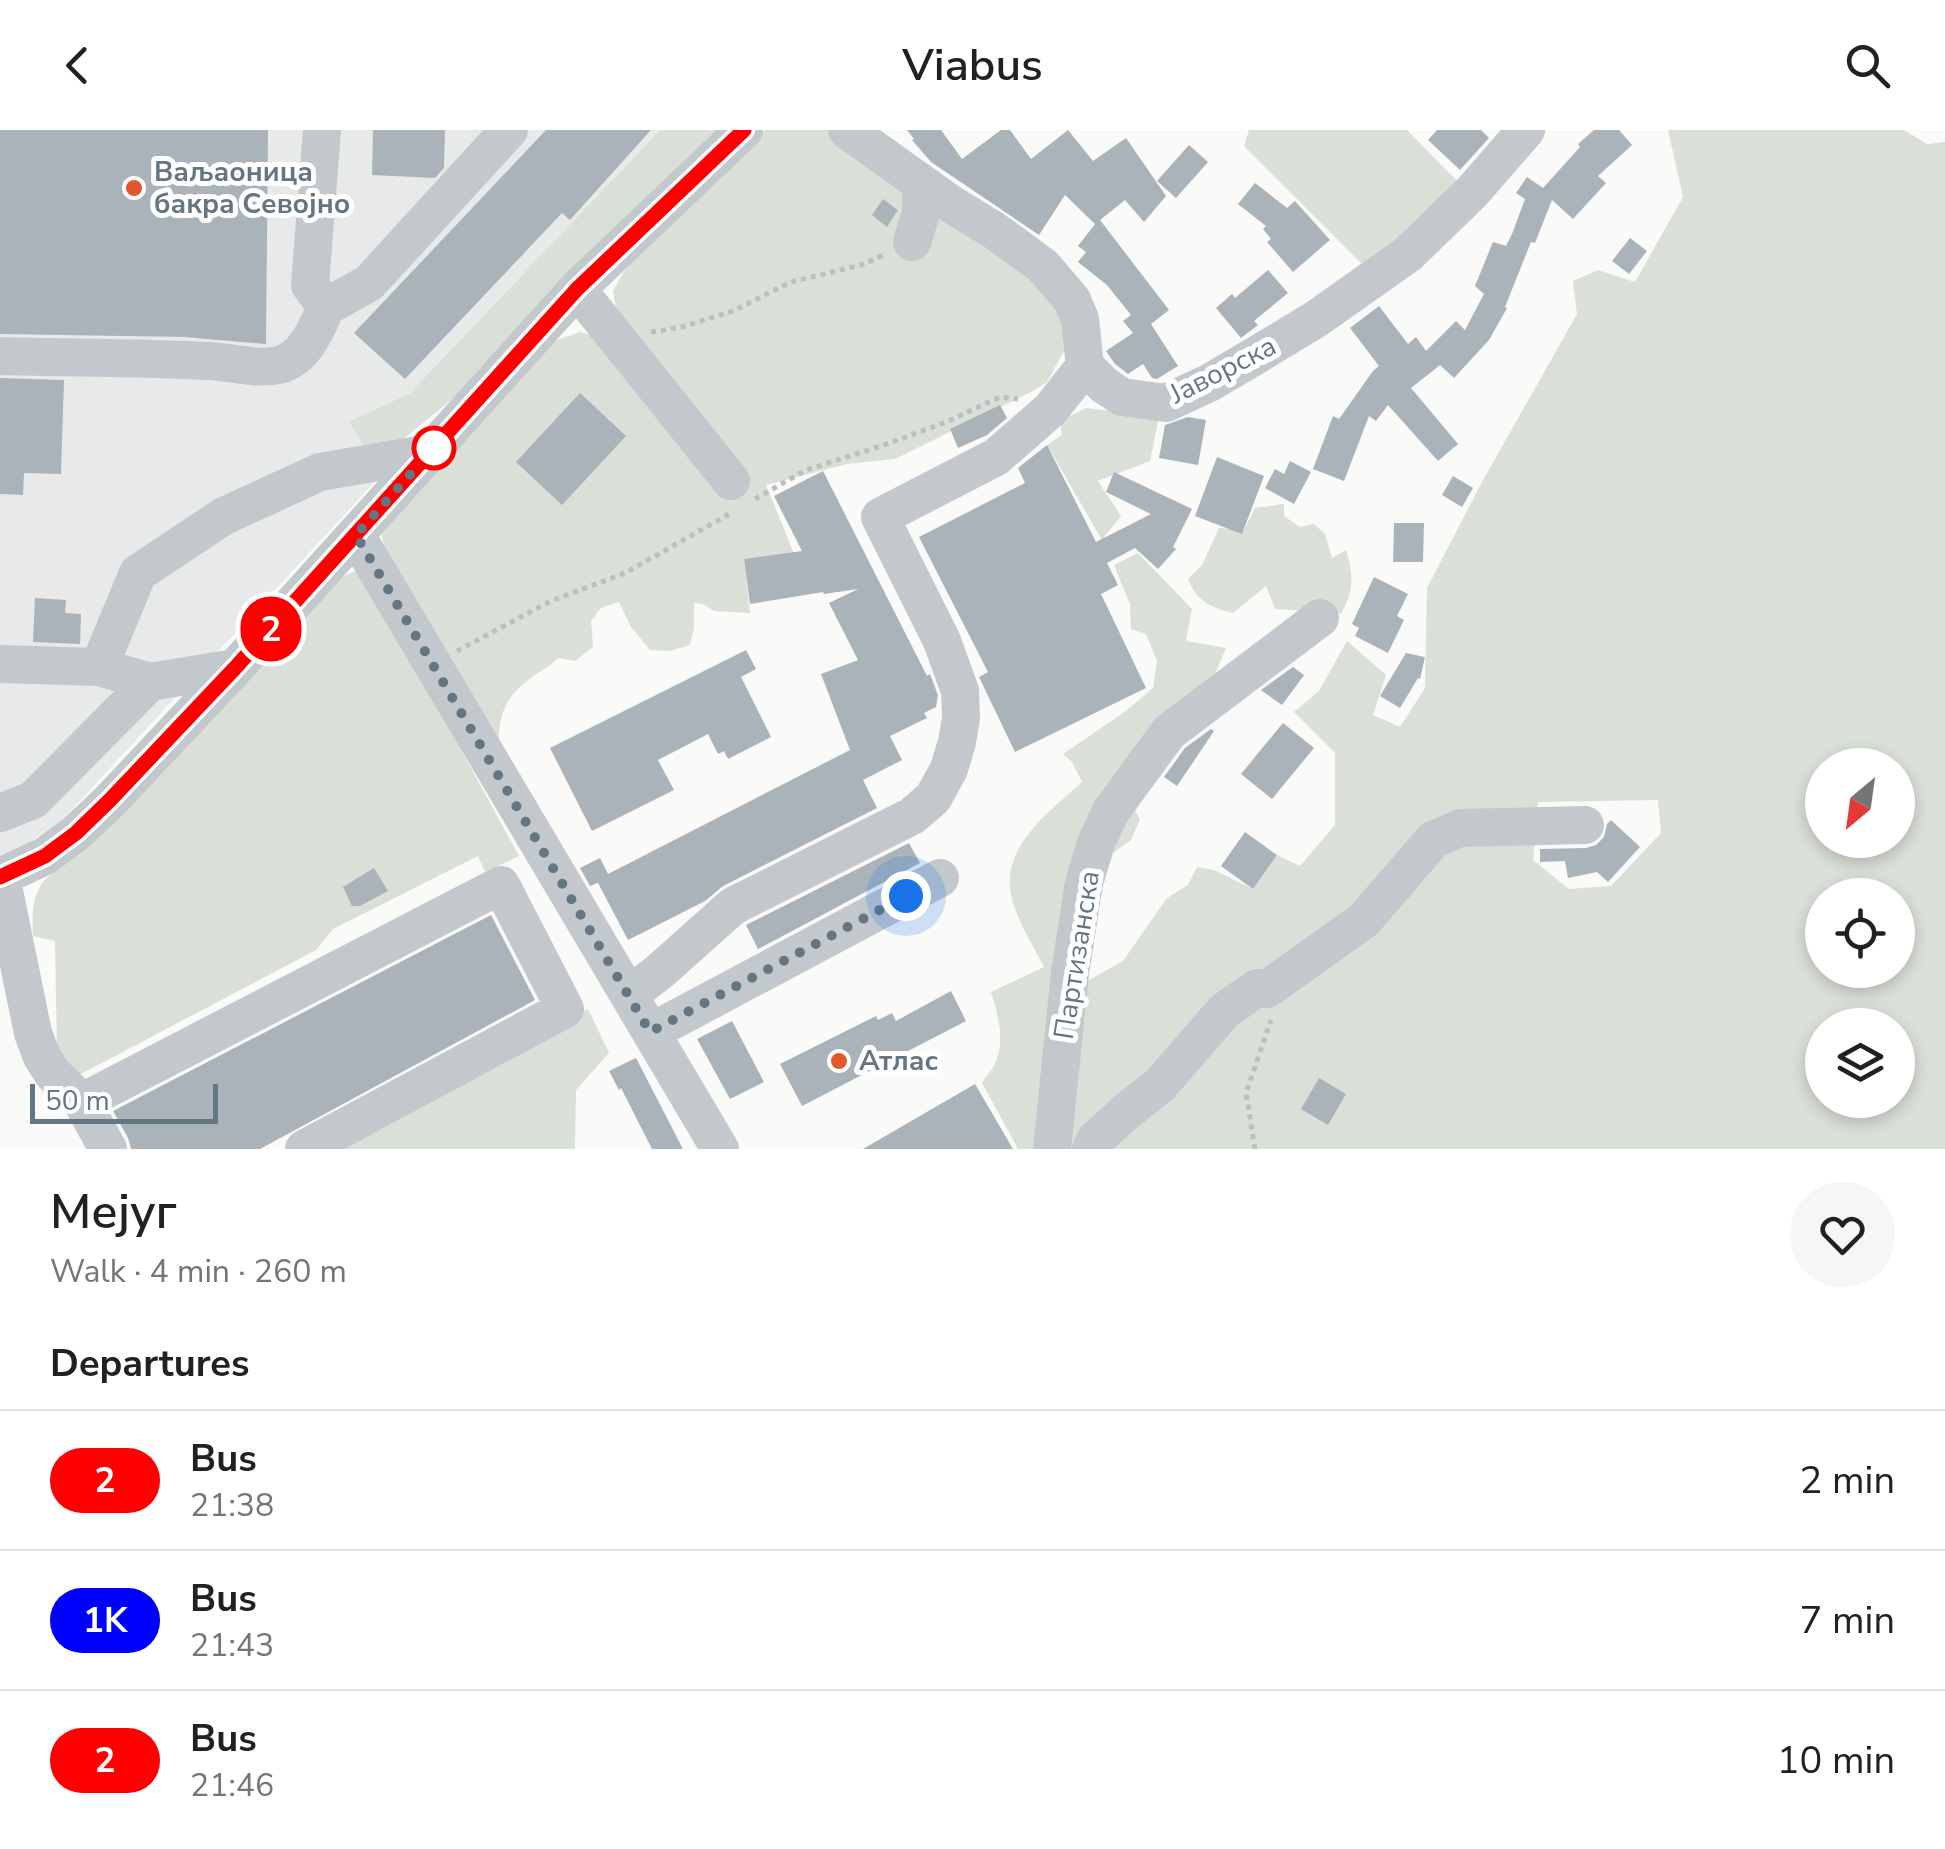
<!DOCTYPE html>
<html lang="en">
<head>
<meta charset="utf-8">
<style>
  :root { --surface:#fff; --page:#f6f6f6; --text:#202124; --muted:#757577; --line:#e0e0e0 }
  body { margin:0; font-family:"Nunito Sans",sans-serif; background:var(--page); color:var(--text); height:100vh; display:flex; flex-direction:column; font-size:38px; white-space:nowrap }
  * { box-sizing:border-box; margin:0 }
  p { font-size:32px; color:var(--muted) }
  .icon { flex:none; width:55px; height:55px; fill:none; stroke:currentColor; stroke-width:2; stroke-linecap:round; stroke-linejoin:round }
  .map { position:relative; height:1019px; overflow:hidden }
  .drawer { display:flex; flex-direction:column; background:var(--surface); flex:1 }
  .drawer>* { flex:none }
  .badge { padding:0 20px; border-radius:32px; font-size:35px; line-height:65px }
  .needle { width:65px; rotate:209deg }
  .tools { position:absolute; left:1805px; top:618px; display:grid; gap:20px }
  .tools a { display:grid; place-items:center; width:110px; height:110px; border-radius:50%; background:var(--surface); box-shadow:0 5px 15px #0003; font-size:50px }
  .scale { position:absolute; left:30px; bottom:25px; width:188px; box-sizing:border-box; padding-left:10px; border:5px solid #657683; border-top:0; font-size:28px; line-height:35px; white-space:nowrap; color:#657683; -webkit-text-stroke:8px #fff; paint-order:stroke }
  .you { position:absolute; width:50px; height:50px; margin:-25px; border:8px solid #fff; border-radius:50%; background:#1a73e8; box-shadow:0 0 0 15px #1a73e833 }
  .map>.badge { position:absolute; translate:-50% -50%; box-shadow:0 0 0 5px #fff }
  h2 { padding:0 50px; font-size:38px; line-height:90px }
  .round { display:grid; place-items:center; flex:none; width:105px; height:105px; border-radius:52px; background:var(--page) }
  .head { display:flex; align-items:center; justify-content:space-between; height:170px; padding:0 50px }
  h1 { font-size:48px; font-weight:600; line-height:75px }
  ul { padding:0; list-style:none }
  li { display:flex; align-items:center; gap:30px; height:140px; padding:0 50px; border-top:2px solid var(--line) }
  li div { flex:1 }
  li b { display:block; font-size:38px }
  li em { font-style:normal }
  li .badge { min-width:110px; font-weight:700; text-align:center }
  header { display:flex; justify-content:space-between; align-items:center; height:130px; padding:0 50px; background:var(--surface); font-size:45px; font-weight:600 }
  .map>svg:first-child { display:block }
  .built { fill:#e8e9e9 }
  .green { fill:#dadfd7; fill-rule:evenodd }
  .building { fill:#aab3b9 }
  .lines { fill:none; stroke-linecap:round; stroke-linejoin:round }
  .path { stroke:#bbbfc2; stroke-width:5; stroke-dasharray:5 5; stroke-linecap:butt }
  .minor { stroke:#c3c8cc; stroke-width:38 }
  .line-casing { stroke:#fff; stroke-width:22 }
  .line { stroke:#f00; stroke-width:15 }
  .walk { stroke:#657683; stroke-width:10; stroke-dasharray:0 18 }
  .poi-dot { fill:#e4572e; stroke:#fff; stroke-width:4 }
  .stop-dot { fill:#fff; stroke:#f00; stroke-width:5 }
  .labels { text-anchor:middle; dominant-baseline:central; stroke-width:10; stroke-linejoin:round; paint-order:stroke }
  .poi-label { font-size:28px; font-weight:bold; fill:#657683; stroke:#fff; text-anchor:start }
  .street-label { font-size:28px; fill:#657683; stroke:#fff }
</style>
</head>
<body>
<header><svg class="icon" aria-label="back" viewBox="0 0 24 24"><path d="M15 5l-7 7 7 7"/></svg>Viabus<svg class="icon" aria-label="search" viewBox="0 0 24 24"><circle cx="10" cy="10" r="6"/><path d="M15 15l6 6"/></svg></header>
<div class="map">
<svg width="1945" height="1019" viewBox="0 0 1945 1019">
  <rect width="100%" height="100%" fill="#fafaf8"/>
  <path class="built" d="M0,0H660L410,263L350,292L381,345L63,689L23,717L0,726Z"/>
  <path class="green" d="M660,0H719L468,256L374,333L349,292L410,263Z
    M765,0H827L855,14L1044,152L1065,186V219L1047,252L1033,261L895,329L847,334L766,355L795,426H767L744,429L750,483L714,481L703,474L694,473V498L690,515L670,521L650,520L631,497L619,472L601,478L591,491L593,517L575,531L558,528C550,537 541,540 532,547C501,570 499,587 498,623L387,428L381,402L551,212L580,202L597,207L618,190L613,161L623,143L650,110Z
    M1249,0H1407L1465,59L1372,144L1244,16Z
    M1668,0H1904L1927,14L1945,12V1019H1060L1073,859L1123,831L1167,768L1188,755L1197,737L1214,740L1253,759L1277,725L1300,736L1335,695V623L1294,582L1319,561L1347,511L1386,545L1373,585L1400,597L1425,558L1427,458L1482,352L1577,184L1573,151L1598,140L1635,152L1683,67ZM1822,635H1898V710H1822ZM1658,670L1661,703L1611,756L1569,759L1533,730L1538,672ZM1822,765H1898V840H1822ZM1822,895H1898V970H1822Z
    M1086,278L1159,287L1150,331L1098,351L1121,386L1102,410L1047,315L1062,305L1060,291Z
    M1284,374V386L1300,397L1314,394L1325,404L1332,428L1346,420C1354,446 1354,459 1341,484L1314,472L1308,481L1275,479L1266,456L1233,483C1212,478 1196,471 1188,449L1202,435L1219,398L1244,400L1255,378Z
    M1138,423L1192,479L1186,511L1226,518L1203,572L1129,670L1140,689L1131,710L1100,732L1047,1019H1018L982,953C986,946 994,938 996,931C1005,909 998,884 991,862L1044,837C1032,813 1013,785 1010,758C1006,712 1052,680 1082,652L1072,632L1063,624L1126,581L1153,558L1157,531L1146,504L1131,499L1130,474L1114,435Z
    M355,441L370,453L519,726L485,742L478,726L333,799L316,820L79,945L57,922L55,811L33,806C30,749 45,750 86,717L339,448Z
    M588,879L609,923L576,960L575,1019H337Z"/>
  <path class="building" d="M0,0H268L266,214L184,207L0,204Z
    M373,0H445L444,38L435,48L372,45Z
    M546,0H651L570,90L562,83L405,249L354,203Z
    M907,0H941L962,29L1001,0H1010L1031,29L1068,0L1093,31L1126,8L1166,66L1144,92L1125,70L1100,90L1169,180L1151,194L1178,236L1157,249L1152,248L1143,234L1128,244L1115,234L1106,221L1133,203L1123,191L1131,185L1107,155L1078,132L1086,122L1078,116L1095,94L1065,65L1039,105L931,32L912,10L914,9Z
    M1437,0H1481L1489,8L1460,40L1428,10Z
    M1594,0H1619L1632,15L1598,46L1606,53L1573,89L1552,70L1535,113L1531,112L1505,177L1507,178L1489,210L1454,248L1440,235L1411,258L1458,314L1438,331L1388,275L1376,291L1369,286L1344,351L1313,339L1333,286L1339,289L1373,241L1379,236L1350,198L1379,176L1408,214L1416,207L1426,221L1456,191L1465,200L1484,164L1475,156L1493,112L1506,116L1512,104L1525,69L1516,63L1527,47L1543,58L1580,17L1578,14Z
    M1189,15L1208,32L1176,68L1157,51Z
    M1255,53L1287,78L1295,71L1330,110L1293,142L1267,112L1271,109L1263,99L1266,96L1238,74Z
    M883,69L898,80L887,97L872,85Z
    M1630,108L1647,121L1629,144L1612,131Z
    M1268,140L1288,163L1254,191L1258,195L1241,208L1216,178L1232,164L1235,168Z
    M0,248L64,250L61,344L24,343L23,365L0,364Z
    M580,263L626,306L562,375L516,332Z
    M1000,275L1007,288L987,305L958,318L950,299Z
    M1188,287L1206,290L1198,335L1159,328L1165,295Z
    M1047,315L1096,412L1151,384L1106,362L1114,342L1192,379L1173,417L1176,419L1158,439L1135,418L1107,433L1118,455L1101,464L1146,558L1015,622L979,547L988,542L919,407L1025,353L1018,338Z
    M1217,327L1264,346L1242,404L1195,386Z
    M1290,331L1311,342L1294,374L1265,358L1275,339L1284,344Z
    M823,341L927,546L930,544L938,565L936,577L924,583L927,588L890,606L902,630L863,650L877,678L723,756L705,771L628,810L598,753L590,756L580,738L600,728L608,744L850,620L821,544L858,530L829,473L858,459L824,464L823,462L750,474L744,429L802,421L774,366Z
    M1453,346L1473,358L1462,377L1442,365Z
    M1394,393H1424L1423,432H1393Z
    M1374,447L1408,464L1397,486L1404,490L1388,523L1355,506L1359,498L1352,494Z
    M35,468L66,470L65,483L81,484L80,514L33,512Z
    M746,520L756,539L741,547L771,607L728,629L724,621L718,624L708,604L658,630L674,660L592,701L550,618Z
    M1406,523L1425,527L1420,549L1418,548L1400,578L1380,566Z
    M1293,537L1304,545L1282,575L1261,560Z
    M1283,593L1314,618L1272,669L1241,644Z
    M1211,599L1214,601L1177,656L1164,647L1185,618Z
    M1611,690L1640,717L1608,752L1597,742L1568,748L1565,731L1540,732V719L1586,718L1596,715L1604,707L1607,694Z
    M1245,702L1277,725L1253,759L1221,736Z
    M909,713L920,733L758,819L746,795Z
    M374,738L388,761L360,776H352L343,757Z
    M491,785L535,870L260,1019H131L128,1008L113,981Z
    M951,861L966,891L802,976L780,934L876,886L878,890L892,883L896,891Z
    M732,891L764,952L730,969L697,909Z
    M636,928L683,1019H652L621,958L619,960L609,941Z
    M1319,948L1346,964L1328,995L1301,979Z
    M975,954L1013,1019H863Z"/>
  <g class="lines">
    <path class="path" d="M651,202L682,197L733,181L791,152L861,135L886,124
      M755,369L806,340L884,315L946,292L1000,267L1018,269
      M457,521L551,471L625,443L733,382
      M1255,1019L1246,963L1271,890"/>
    <path class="minor" d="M322,0L310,155L326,177L369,153L509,0
      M847,0L951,74L995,101L1043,136L1072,170L1080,189L1085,236L1104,255L1122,267L1166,273L1209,253L1255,226L1316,189L1408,124L1472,62L1526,0
      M912,112L921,83V53
      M577,159L731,351
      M0,226C70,228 140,227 209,231C231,232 257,240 279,235C305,228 316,200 326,177
      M356,405L720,1019
      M0,534L99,537L150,552L235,538
      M99,537L138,443L224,386L320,342L430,323
      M0,683L33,670L150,552
      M1,746L33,903L42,927L53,944L82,972L108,1019
      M0,747L45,726L76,703L111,670L235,538L577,159L744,0
      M629,865L659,842L733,776L912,686L933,668L949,639L957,612L961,588L960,561L942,511L880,387L996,327L1050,280L1085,236
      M651,902L940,748
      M82,972L501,755L565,879L304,1019
      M1052,1019L1070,843L1084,753L1096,713L1111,681L1169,602L1320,488
      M1091,1019L1096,1009L1127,981L1160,955L1224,881L1257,858L1267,859L1364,790L1433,710L1460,698L1585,695"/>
  </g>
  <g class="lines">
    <defs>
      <path id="line" d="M0,747L45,726L76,703L110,670L235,538L577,159L744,0"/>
    </defs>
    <use href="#line" class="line-casing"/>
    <use href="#line" class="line"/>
    <path class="walk" d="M434,318L356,405L650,902L906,766"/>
  </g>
  <g class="poi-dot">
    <circle cx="134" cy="58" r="10"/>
    <circle cx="839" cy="931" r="10"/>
  </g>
  <circle class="stop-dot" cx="434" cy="318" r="20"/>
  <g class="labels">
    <g class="poi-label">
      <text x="154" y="42">Ваљаоница<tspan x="154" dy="32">бакра Севојно</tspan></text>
      <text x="859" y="931">Атлас</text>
    </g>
    <g class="street-label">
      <text transform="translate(1223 240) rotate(-27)">Јаворска</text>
      <text transform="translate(1077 825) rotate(-81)">Партизанска</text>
    </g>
  </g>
</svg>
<div class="tools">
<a><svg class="needle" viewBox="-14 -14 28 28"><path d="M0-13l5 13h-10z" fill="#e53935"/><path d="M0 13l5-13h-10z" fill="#757577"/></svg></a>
<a><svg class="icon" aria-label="locate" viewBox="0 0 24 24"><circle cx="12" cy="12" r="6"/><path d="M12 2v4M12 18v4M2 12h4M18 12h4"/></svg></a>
<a><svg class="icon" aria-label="layers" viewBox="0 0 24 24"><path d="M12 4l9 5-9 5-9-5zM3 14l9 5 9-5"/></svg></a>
</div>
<div class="scale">50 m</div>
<div class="you" style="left:906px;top:766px"></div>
<b class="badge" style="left:271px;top:499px;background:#f00;color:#fff">2</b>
</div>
<section class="drawer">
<div class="head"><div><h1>Мејуг</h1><p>Walk · 4 min · 260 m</p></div><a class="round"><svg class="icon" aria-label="heart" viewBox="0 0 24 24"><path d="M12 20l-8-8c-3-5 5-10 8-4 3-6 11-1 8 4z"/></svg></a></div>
<h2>Departures</h2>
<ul>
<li><span class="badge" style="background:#f00;color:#fff">2</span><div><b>Bus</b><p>21:38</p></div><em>2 min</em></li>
<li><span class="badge" style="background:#00f;color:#fff">1K</span><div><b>Bus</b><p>21:43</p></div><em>7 min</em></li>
<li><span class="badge" style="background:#f00;color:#fff">2</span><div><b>Bus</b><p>21:46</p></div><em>10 min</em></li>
</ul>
</section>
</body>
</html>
